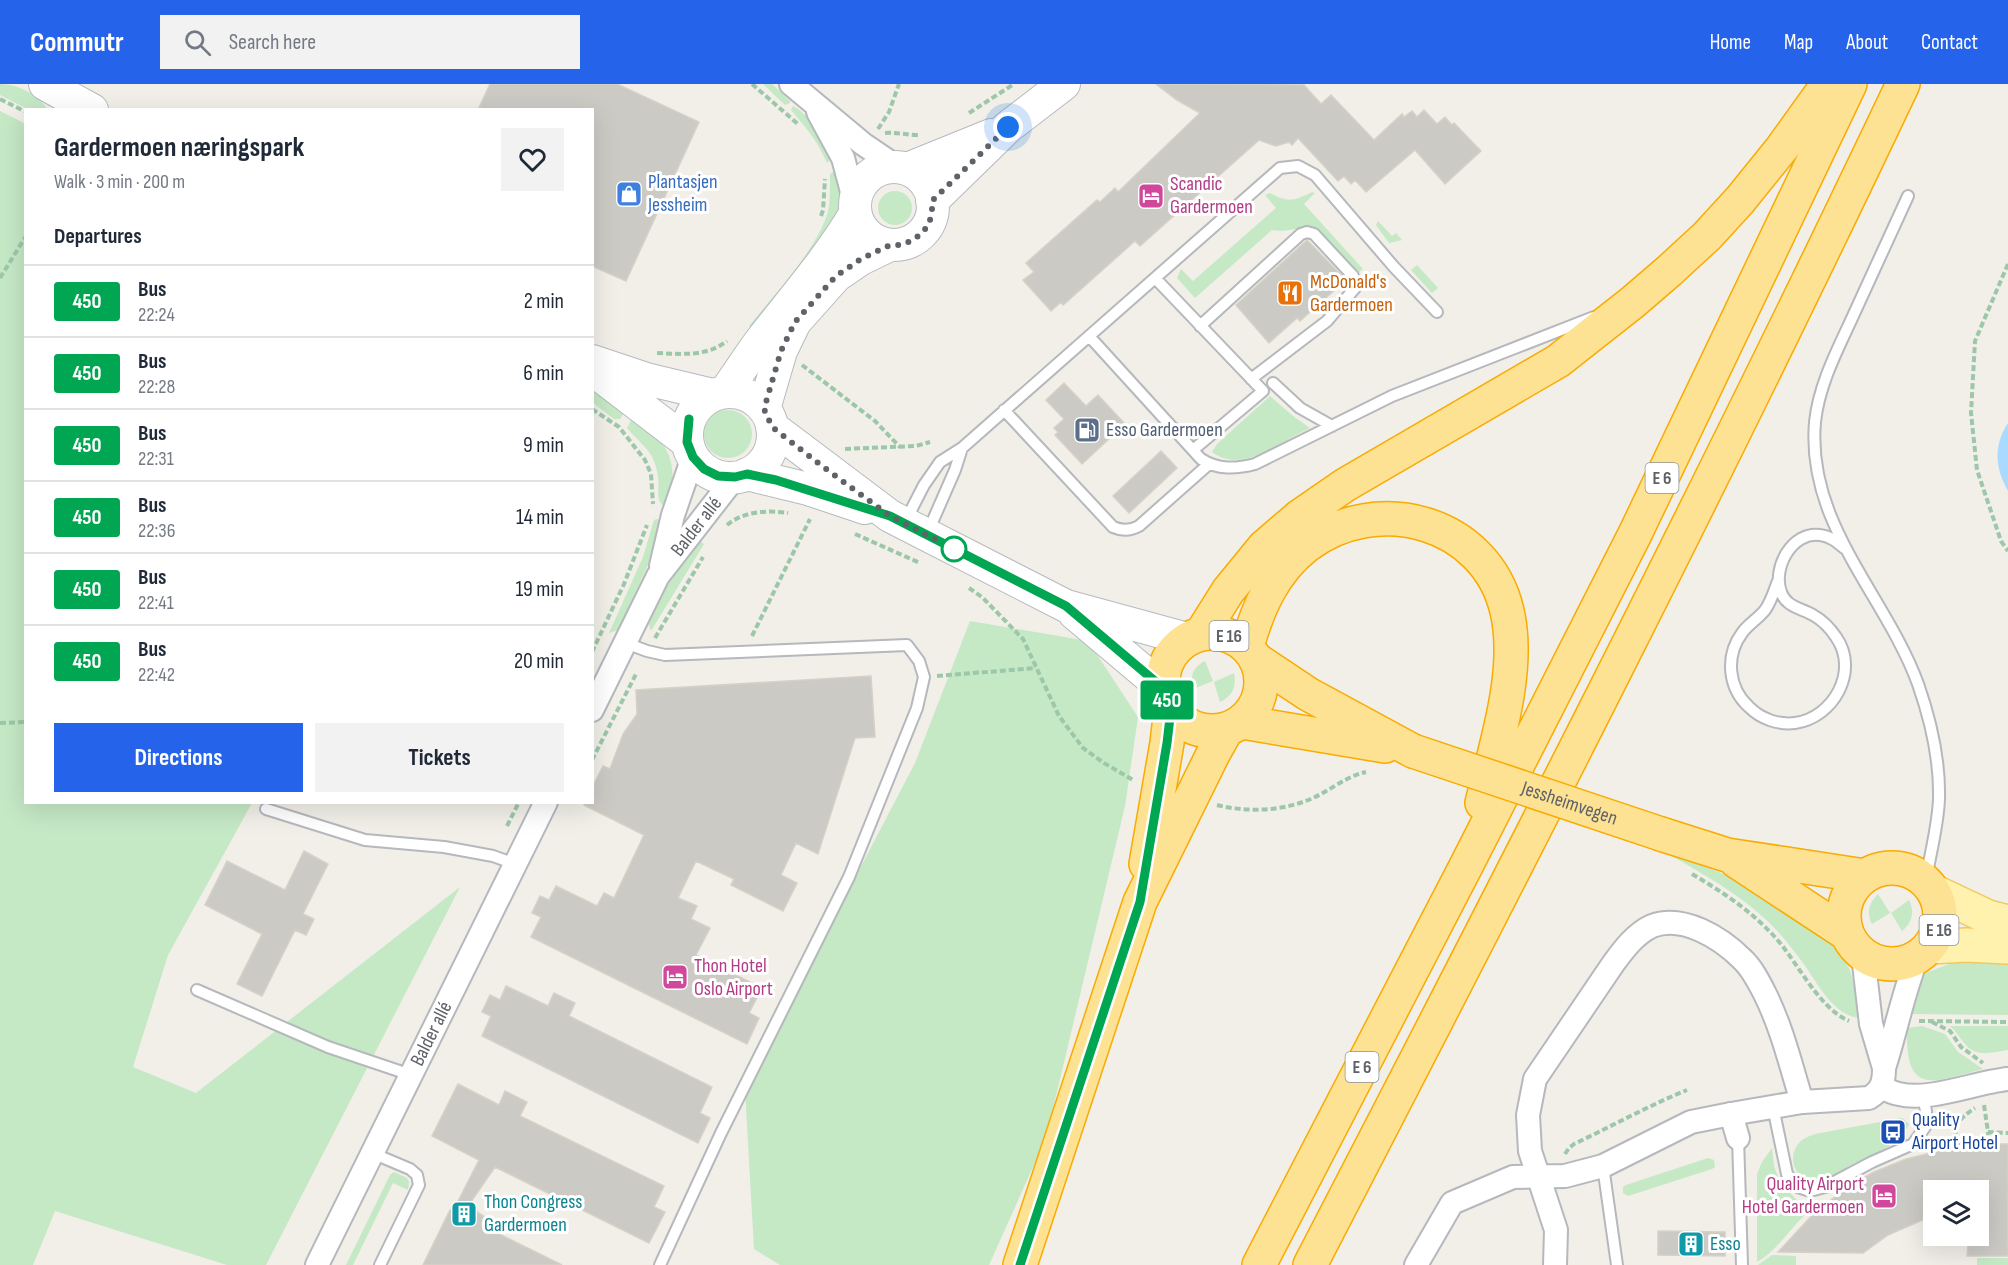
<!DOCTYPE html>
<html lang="en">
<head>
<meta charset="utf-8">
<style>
  :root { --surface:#fff; --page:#f2f2f3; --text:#1f2937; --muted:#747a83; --line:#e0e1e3; --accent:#2563eb }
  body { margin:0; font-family:"Sofia Sans Condensed",sans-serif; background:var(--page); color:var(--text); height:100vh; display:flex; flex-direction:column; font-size:22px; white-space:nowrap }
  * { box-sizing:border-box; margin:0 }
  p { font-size:20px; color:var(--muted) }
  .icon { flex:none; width:33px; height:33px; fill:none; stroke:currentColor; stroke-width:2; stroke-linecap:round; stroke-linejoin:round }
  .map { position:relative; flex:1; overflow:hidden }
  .panel { position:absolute; left:24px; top:24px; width:570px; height:696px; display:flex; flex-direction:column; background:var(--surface); border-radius:0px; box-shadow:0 6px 24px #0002 }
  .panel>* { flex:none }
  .badge { padding:0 12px; border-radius:4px; font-size:21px; line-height:39px }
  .buttons { position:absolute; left:1923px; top:1096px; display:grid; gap:12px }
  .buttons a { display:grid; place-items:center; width:66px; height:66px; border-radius:0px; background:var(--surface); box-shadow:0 6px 24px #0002; font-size:30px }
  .you { position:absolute; width:30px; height:30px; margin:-15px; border:4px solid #fff; border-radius:50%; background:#1a73e8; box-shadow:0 0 0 9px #1a73e833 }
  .map>.badge { position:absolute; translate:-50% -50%; box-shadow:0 0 0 3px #fff }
  h2 { padding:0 30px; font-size:22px; line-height:54px }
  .round { display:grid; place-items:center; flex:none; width:63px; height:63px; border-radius:0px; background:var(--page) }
  .summary { display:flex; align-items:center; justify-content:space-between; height:102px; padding:0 30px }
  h1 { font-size:28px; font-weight:700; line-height:45px }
  .cta { display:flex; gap:12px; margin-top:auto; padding:12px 30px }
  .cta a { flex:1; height:69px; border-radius:0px; background:var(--accent); color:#fff; font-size:24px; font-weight:700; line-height:69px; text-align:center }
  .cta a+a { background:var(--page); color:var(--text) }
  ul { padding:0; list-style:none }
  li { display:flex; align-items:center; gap:18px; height:72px; padding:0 30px; border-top:2px solid var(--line) }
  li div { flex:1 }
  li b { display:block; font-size:22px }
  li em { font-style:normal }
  li .badge { min-width:66px; font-weight:700; text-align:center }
  header { display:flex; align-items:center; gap:36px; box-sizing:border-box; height:84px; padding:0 30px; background:var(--accent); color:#fff }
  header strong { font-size:28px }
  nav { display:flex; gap:33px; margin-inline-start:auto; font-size:21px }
  .search { width:420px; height:54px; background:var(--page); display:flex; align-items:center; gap:15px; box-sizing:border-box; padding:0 21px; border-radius:0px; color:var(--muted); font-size:22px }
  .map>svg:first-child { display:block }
  .green { fill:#c5e8c5 }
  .water { fill:#aadaff }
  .building { fill:#cccac5; stroke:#d6d1c6; stroke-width:1.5 }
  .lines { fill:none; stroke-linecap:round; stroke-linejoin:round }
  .lane-casing { stroke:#b5b8bc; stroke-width:14 }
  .street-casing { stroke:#b5b8bc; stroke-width:26 }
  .secondary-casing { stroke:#b6babf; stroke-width:34 }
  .primary-casing { stroke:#f2c960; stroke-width:36 }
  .highway-casing { stroke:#f9ab00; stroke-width:36 }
  .path { stroke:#9cc7a9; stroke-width:4; stroke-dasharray:6 3; stroke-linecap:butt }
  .lane { stroke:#fff; stroke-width:10 }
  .street { stroke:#fff; stroke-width:22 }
  .secondary { stroke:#fff; stroke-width:32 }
  .primary { stroke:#fff2af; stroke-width:33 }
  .highway { stroke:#fde293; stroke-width:33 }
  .highway-bridge-casing { stroke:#f9ab00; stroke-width:36; stroke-linecap:butt }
  .highway-bridge { stroke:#fde293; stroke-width:33 }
  .line-casing { stroke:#fff; stroke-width:14 }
  .line { stroke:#00a651; stroke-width:9 }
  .walk { stroke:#5f6368; stroke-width:6; stroke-dasharray:0 10.8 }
  .stop-dot { fill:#fff; stroke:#00a651; stroke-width:3 }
  .labels { text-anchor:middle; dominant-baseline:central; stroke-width:6; stroke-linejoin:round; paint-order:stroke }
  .shield { fill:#fff; stroke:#8f9295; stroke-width:1.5 }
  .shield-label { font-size:18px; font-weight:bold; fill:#5f6368 }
  .shop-label { font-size:20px; fill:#366cbe; stroke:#fff; text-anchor:start }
  .hotel-label { font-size:20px; fill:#b23c85; stroke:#fff; text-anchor:start }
  .food-label { font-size:20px; fill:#c56008; stroke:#fff; text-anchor:start }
  .service-label { font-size:20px; fill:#4e5e75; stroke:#fff; text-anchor:start }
  .street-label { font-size:20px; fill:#5f6368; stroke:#fff }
  .transit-label { font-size:20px; fill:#164399; stroke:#fff; text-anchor:start }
  .culture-label { font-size:20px; fill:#0d838f; stroke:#fff; text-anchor:start }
</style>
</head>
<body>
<header>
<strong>Commutr</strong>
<div class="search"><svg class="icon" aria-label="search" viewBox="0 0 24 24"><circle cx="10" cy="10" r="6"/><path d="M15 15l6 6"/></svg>Search here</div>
<nav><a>Home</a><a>Map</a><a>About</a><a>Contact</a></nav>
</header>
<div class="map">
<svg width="2008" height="1181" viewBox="0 0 2008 1181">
  <rect width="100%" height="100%" fill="#f1efe8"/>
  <path class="green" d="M0,0C17,0 38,10 47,25H27L0,11Z
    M763,0H772L790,17V19L785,21Z
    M793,22C811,32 824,56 832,74L827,79C817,56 807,45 791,26Z
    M0,27L26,40V718L252,719L168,871L133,983L196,1009L460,803L266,1181H227L55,1127L33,1181H0Z
    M836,86C840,104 841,118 836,137L756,248L749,242C773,212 822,160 829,123C830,112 830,101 830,90Z
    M878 124a17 17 0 1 1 34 0a17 17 0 1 1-34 0Z
    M1312,108L1315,109L1304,120L1363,185L1358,189L1314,143C1299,142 1286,149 1272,146L1195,214L1177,194L1181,185L1193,197L1276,124L1265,111L1270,109C1288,119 1294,117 1312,108Z
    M1378,137L1392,152L1396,149L1402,156L1389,159L1376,141Z
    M1417,181L1438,204L1432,209L1411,186Z
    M592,300L626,326L620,335H614L593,319Z
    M1270,312L1293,332L1310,344C1280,357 1243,391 1212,368L1217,360Z
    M704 350a24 24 0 1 1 48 0a24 24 0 1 1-48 0Z
    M635,329C667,362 682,375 666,423C654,417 660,404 658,393C655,367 642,362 627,344Z
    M657,435L662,437L648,481L618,546L609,549L643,473L654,436Z
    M699,456L704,460L651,547L648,538L667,502Z
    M970,537L1088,557L1138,633L1125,722L1046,1054L989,1181H780L754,1165L745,1005L915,679Z
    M1205,577L1213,597L1193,605C1189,592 1194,582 1205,577Z
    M1234,589C1237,603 1232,612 1220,618L1214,598Z
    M1670,771L1681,773L1751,801L1824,852L1837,866L1849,884L1859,914L1862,934C1834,934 1817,898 1803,879C1791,863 1778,846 1763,833C1736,808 1703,790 1670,771Z
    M1878,810L1890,829L1872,840C1866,829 1869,819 1878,810Z
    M1909,816C1915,828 1912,839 1902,847L1891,829Z
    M2008,873V931L1909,930L1923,890L1957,877Z
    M1922,942L1945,950L1958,968L1983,985C1931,999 1905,1012 1907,944Z
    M1950,942H2008V966C1994,968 1977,974 1966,961C1960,955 1957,948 1950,942Z
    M1902,1034L1909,1040L1903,1051L1893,1060C1881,1067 1868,1072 1855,1079C1844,1084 1830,1098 1818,1098C1797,1099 1785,1075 1799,1059C1803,1054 1810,1052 1815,1050Z
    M1772,1064L1774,1082L1780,1098L1808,1128C1790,1144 1777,1167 1757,1178V1090L1762,1078Z
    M1708,1074L1714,1076L1715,1083L1712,1085L1628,1112L1623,1109V1103L1626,1101Z
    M394,1088L407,1094L409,1098L408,1106L393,1099L353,1181H346L390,1091Z
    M1772,1171L1796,1172V1181H1758Z
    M1977,1174H2008V1181H1977Z"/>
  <path class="water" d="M2008,339V407C1995,384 1993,362 2008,339Z"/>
  <path class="building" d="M490,0H617L699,38L626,197L592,182V26H478Z
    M1156,0L1304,1L1321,20L1331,11L1374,56L1402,30L1404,33L1412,27L1417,33L1424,26L1437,40L1445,33L1452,41L1454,39L1481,67L1445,100L1415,66L1366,108L1355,96L1351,100L1344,92L1338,97L1298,54L1292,61L1289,58L1276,62L1259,56L1140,162L1135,157L1063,221L1061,218L1051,227L1023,196L1034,188L1026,179L1097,116L1100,118L1115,104L1118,108L1200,29L1177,16Z
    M1307,156L1346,196L1300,237L1297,234L1269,259L1236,221Z
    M1064,299L1086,322L1098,311L1125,340L1082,380L1055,351L1058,348L1054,344L1064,335L1046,316Z
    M1161,367L1177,384L1129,429L1113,412Z
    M871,592L875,653L855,654L818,770L796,759L781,791L797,799L783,827L731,801L734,795L696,777L678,814L697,822L691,835L710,844L696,871L762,904L749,929L759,934L747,960L531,853L541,833L532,829L540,812L549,816L556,802L597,822L604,809L614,814L644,751L584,721L585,718H592V704L603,682L610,685L623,650L637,630L636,606Z
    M304,767L328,780L303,830L314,835L306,851L295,846L262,912L237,900L262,850L205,821L227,777L285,806Z
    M506,902L548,922L554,909L575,919L569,932L712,1003L700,1029L710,1034L698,1059L482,952L491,932L482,928L490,911L500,916Z
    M458,1000L499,1021L505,1007L527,1018L520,1032L664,1102L654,1123L665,1128L649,1159L495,1083L468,1122L485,1133L481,1141L562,1181H423L450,1126L453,1127L479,1076L432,1052Z
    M1968,1060H2008V1172H1967L1969,1152H1978V1107H1934V1131L1888,1151L1863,1169L1778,1168L1816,1127L1851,1101L1874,1088L1906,1075Z
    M1658,1147L1725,1148V1172L1658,1171Z"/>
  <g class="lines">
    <defs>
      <path id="lane" d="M1908,112C1890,152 1871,192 1853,232C1838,265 1819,300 1815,338C1806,440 1886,512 1918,600C1931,637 1940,676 1939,715C1938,742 1930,770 1926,796
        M1155,194L1263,307L1193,366
        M1200,242L1301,150L1307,148L1314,150L1353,192L1355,204L1327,237L1251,295
        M1089,252L1201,375C1218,386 1236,385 1255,380L1392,312L1594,233
        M1273,299L1300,324L1332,342
        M1004,326L1113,443C1122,447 1130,447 1139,442L1209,380
        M905,438L924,401L940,378L962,364L1280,84L1298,82L1315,91L1394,183L1437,228
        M927,450L955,386L962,364
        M1778,497C1774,507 1771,518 1765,526C1758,535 1748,540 1742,549C1725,572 1728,604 1749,623C1761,635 1778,641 1795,639C1833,634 1860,587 1836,553C1830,544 1822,536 1813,531C1801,524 1786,523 1781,508C1772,484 1792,447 1820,451C1830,452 1837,458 1844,464
        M626,559L647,567L665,571L907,561L919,577L924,593L917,624L849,793L721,1049L660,1181
        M266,725L365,756L444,763L493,772L515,780
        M197,906L328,963L411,991
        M1773,1023L1787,1090L1798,1103L1810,1107L1825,1103L1872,1078L1913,1060L1925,1043L1926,1027L1923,1012
        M1738,1054L1742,1181
        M372,1069L410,1085L417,1091L419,1101L380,1181
        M1603,1082L1617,1181"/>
      <g id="street">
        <path d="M791,0L863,60L897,83"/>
        <path d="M818,28L843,74L855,119"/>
        <path d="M661,482L673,431L693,373"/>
        <path id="s1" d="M592,626L658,492L735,393"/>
        <path d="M1863,871L1871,940L1884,984C1896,947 1903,909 1917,874"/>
        <path d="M1882,1003C1887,1006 1893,1009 1899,1010C1928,1018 1977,998 2008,995"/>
        <path d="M1738,1054L1731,1030L1802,1018L1869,1014C1882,1006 1884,998 1884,984"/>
        <path id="s2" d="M317,1181L546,718"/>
        <path d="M1416,1181L1452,1119L1513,1093L1565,1092L1603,1082L1691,1038L1731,1030"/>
        <path d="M1555,1181L1556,1146L1530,1067L1528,1031L1535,995L1613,880C1624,865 1635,850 1652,842C1683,830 1721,854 1742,875C1752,884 1759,898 1765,910C1782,944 1791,982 1802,1018"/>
      </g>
      <path id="secondary" d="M45,0L92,26
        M855 122a39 39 0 1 1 78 0a39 39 0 1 1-78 0Z
        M907,85L991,51
        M932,117L1008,43L1064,0
        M592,277L646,295L713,311
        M593,286L687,358
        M725,308C738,290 749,272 762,255C794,214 828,175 855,130
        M687 351a43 43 0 1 1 86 0a43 43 0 1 1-86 0Z
        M764,325L781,267L795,238L836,192L861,175L890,161
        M772,343L890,432L1066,522L1187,555
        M747,390L808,405L865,424
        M1074,529L1163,604"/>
      <path id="primary" d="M1935,808L1988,833L2008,838
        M1930,863L1966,861L2008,863"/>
      <path id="highway" d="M1163 598a49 49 0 1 1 98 0a49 49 0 1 1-98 0Z
        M1201,550L1228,507L1264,463L1300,432L1345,401L1558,277L1633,218L1669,187L1707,152L1740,116L1782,64L1828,0
        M1247,562C1258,524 1273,488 1306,462C1377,408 1486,437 1507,527C1521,586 1496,661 1482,719
        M1257,576L1308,610L1413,667
        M1242,638L1385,662
        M1661,750L1727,771L1865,792
        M1736,777L1847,850
        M1146,780L1167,659L1171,625
        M1844 832a48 48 0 1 1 96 0a48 48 0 1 1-96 0Z
        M1020,1181L1140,818L1213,670L1227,645
        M1259,1181L1465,784L1635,450L1850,0
        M1310,1181C1513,790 1714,398 1903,0"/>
    </defs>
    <use href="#lane" class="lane-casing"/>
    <use href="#street" class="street-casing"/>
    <use href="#secondary" class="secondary-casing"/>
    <use href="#primary" class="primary-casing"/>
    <use href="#highway" class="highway-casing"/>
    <path class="path" d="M752,0L799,41
      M0,15L26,28
      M969,29L1014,0
      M878,45L889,28L899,0
      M885,49C897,48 907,51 919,51
      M821,132L823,126L825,95
      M2008,180L1975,257L1971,329L1977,386L2001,457L2008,467
      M0,194L26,152
      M657,269C682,270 706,273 727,257
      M802,281L875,337L900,363
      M592,325L619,343L645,376L651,390L653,420
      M845,365L916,362L930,358
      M727,441C744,427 767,426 788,429
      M855,450L920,479
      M969,504L982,513L1023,555L1059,632L1083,664L1104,679L1133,696
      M752,552L810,435
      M655,554L703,473
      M592,568L624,500L647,441
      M937,592L1036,584
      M0,639L26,638
      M592,676L636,590
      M1217,721C1248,729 1286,727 1315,713C1332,705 1347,692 1366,688
      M507,742L519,718
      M1692,790C1721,807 1750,826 1773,851C1797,876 1817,923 1849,937
      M1919,937L2008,938
      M1932,938L1950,947L1961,963L1983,979
      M1984,1021L1988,1048L2008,1049
      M1978,1058H1989L1988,1048
      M1955,1060L1966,1059
      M1956,1062C1954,1041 1957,1036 1975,1024
      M1565,1070L1569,1064L1574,1060C1612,1042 1648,1022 1687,1006"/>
    <use href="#lane" class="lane"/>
    <use href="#street" class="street"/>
    <use href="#secondary" class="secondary"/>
    <use href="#primary" class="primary"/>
    <use href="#highway" class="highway"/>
    <defs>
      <g id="highway-bridge">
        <path id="s3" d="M1413,667L1661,750"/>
      </g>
    </defs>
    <use href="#highway-bridge" class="highway-bridge-casing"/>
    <use href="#highway-bridge" class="highway-bridge"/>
  </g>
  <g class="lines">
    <defs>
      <path id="line" d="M689,335L687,358L693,373L704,385L718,392L735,393L747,390L776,396L890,432L1066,522L1163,604L1171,625L1167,659L1140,818L1020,1181"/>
    </defs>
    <use href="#line" class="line-casing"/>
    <use href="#line" class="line"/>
    <path class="walk" d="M954,465L890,432L822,382L772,343L764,325L781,267L795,238L836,192L861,175L890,161H902L913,156L922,149L929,140L932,128V117L1008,43"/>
  </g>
  <defs>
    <symbol id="shop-square" viewBox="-11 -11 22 22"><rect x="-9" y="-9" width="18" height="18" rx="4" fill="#3f7fe0" stroke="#fff"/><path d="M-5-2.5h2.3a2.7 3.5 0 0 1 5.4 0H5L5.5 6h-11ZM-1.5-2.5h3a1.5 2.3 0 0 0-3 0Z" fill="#fff"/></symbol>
    <symbol id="hotel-square" viewBox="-11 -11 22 22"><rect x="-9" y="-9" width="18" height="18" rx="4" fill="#d1479c" stroke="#fff"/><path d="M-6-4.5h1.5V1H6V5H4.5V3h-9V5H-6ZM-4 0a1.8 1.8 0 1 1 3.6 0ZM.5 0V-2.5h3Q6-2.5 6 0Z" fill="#fff"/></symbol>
    <symbol id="restaurant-square" viewBox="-11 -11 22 22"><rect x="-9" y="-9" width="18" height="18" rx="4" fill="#e8710a" stroke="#fff"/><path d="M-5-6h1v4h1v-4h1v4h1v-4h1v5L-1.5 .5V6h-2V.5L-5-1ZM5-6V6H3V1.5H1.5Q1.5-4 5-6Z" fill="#fff"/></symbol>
    <symbol id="fuel-square" viewBox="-11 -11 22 22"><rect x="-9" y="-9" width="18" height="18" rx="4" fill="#5c6f8a" stroke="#fff"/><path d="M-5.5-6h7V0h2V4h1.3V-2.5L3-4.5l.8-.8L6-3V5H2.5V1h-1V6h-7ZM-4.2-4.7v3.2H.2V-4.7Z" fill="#fff"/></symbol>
    <symbol id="bus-square" viewBox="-11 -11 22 22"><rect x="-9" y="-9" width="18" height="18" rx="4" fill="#1a4fb4" stroke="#fff"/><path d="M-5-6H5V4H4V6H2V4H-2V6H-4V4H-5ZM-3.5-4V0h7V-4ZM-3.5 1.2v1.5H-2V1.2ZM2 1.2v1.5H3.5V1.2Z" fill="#fff"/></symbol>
    <symbol id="building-square" viewBox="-11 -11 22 22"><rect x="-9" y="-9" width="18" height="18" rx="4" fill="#0f9aa8" stroke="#fff"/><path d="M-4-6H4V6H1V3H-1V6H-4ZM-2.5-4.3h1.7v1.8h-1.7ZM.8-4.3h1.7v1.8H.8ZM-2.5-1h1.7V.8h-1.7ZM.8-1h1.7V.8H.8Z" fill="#fff"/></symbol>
  </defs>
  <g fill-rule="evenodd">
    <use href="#shop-square" x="614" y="95" width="30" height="30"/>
    <use href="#hotel-square" x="1136" y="97" width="30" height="30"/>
    <use href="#restaurant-square" x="1275" y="194" width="30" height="30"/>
    <use href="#fuel-square" x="1072" y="331" width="30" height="30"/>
    <use href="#hotel-square" x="660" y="878" width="30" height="30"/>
    <use href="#bus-square" x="1878" y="1033" width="30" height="30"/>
    <use href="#hotel-square" x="1869" y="1097" width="30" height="30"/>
    <use href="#building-square" x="449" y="1115" width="30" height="30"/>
    <use href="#building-square" x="1676" y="1145" width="30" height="30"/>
  </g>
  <circle class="stop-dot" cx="954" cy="465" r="12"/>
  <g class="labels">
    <g class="shield">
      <rect x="1645.5" y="379" width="33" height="30" rx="4.5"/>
      <rect x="1209.5" y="537" width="39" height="30" rx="4.5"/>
      <rect x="1919.5" y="831" width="39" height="30" rx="4.5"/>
      <rect x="1345.5" y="968" width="33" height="30" rx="4.5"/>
    </g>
    <g class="shield-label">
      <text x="1662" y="394">E 6</text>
      <text x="1229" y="552">E 16</text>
      <text x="1939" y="846">E 16</text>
      <text x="1362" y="983">E 6</text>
    </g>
    <g class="shop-label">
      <text x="648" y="98">Plantasjen<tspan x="648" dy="23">Jessheim</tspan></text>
    </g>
    <g class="hotel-label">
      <text x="1170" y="100">Scandic<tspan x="1170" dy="23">Gardermoen</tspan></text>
      <text x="694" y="882">Thon Hotel<tspan x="694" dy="23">Oslo Airport</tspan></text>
      <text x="1864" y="1100" text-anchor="end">Quality Airport<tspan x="1864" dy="23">Hotel Gardermoen</tspan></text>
    </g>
    <g class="food-label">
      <text x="1310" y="198">McDonald's<tspan x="1310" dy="23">Gardermoen</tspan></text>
    </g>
    <g class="service-label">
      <text x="1106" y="346">Esso Gardermoen</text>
    </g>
    <g class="street-label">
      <text stroke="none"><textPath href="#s1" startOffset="212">Balder allé</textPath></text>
      <text stroke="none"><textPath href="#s3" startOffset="165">Jessheimvegen</textPath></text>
      <text stroke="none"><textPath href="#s2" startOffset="258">Balder allé</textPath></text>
    </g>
    <g class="transit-label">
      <text x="1912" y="1036">Quality<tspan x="1912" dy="23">Airport Hotel</tspan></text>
    </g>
    <g class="culture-label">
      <text x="484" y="1118">Thon Congress<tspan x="484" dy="23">Gardermoen</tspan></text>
      <text x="1710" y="1160">Esso</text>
    </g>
  </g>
</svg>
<div class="buttons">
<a><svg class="icon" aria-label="layers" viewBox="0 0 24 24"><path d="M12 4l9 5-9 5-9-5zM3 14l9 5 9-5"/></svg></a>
</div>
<div class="you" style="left:1008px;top:43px"></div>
<b class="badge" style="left:1167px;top:616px;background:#00a651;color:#fff">450</b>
<section class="panel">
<div class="summary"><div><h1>Gardermoen næringspark</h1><p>Walk · 3 min · 200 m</p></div><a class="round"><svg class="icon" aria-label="heart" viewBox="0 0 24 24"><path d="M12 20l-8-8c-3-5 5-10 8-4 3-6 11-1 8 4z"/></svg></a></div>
<h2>Departures</h2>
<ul>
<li><span class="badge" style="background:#00a651;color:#fff">450</span><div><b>Bus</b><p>22:24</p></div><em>2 min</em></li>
<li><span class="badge" style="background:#00a651;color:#fff">450</span><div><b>Bus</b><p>22:28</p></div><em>6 min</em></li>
<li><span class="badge" style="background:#00a651;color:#fff">450</span><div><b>Bus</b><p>22:31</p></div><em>9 min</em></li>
<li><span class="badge" style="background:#00a651;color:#fff">450</span><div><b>Bus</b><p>22:36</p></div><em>14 min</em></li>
<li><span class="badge" style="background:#00a651;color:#fff">450</span><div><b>Bus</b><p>22:41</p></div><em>19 min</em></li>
<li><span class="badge" style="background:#00a651;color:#fff">450</span><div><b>Bus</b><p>22:42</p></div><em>20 min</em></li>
</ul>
<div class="cta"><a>Directions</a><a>Tickets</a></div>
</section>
</div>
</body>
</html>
